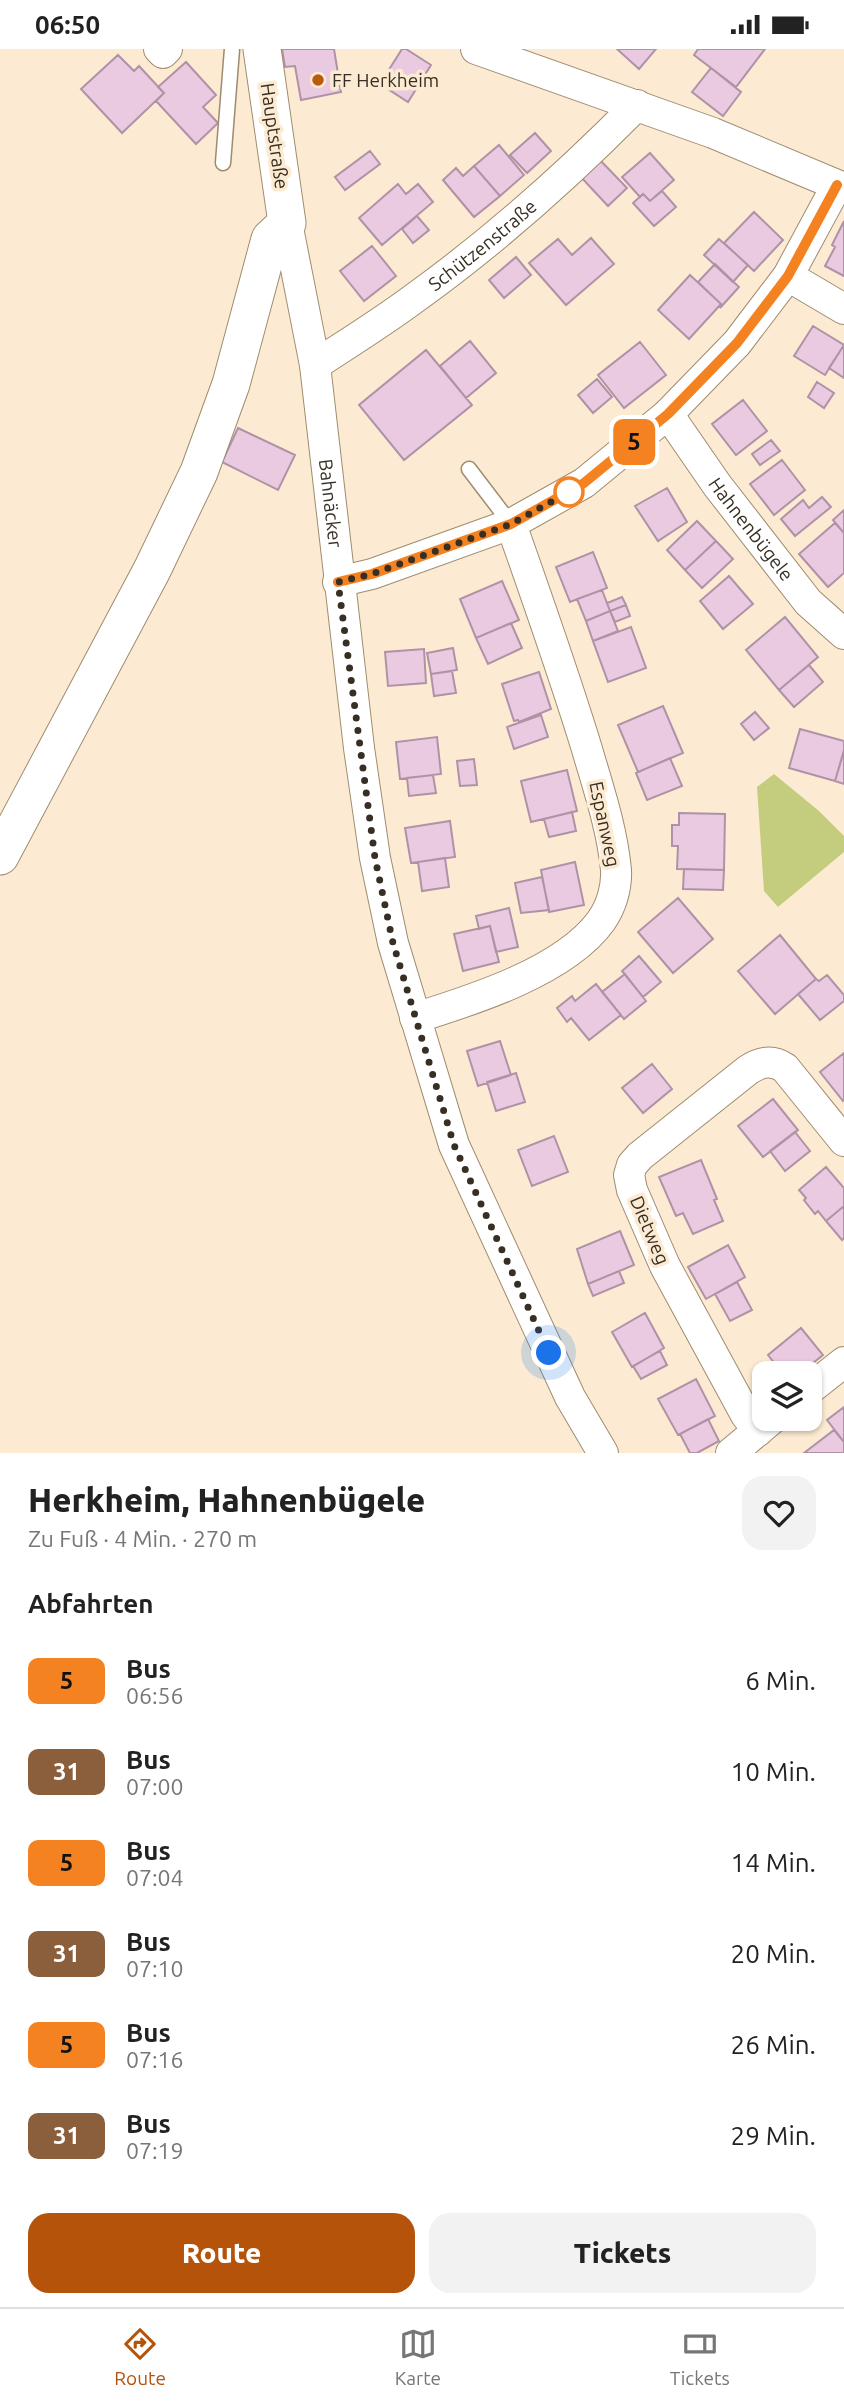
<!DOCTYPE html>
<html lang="de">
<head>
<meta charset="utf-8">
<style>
  :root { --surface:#fff; --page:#f2f2f2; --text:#222; --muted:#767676; --line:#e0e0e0; --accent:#b45309 }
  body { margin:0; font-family:Ubuntu,sans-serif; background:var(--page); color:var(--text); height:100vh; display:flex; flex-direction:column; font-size:26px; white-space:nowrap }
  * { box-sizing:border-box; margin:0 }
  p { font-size:23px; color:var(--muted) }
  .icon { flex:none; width:38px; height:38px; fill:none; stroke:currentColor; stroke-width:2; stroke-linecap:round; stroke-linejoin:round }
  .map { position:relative; height:1404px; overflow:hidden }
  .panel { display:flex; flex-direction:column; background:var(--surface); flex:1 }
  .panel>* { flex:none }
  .badge { padding:0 14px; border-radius:10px; font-size:24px; line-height:46px }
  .tools { position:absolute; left:752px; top:1312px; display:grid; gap:14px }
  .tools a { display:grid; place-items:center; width:70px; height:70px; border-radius:14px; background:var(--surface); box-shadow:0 2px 5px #0004; font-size:35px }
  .you { position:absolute; width:35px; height:35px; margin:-18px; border:5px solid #fff; border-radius:50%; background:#1a73e8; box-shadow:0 0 0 10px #1a73e833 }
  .map>.badge { position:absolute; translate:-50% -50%; box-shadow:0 0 0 4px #fff }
  h2 { padding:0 28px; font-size:26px; line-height:63px }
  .round { display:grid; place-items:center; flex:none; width:74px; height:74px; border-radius:21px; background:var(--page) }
  .head { display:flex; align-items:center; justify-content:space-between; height:119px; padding:0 28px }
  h1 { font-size:33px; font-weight:800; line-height:52px }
  .button { display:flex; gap:14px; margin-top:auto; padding:14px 28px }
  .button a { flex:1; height:80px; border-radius:21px; background:var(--accent); color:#fff; font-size:28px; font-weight:800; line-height:80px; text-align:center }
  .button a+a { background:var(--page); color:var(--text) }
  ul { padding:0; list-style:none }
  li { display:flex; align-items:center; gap:21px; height:91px; padding:0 28px }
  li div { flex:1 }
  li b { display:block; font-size:26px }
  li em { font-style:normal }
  li .badge { min-width:77px; font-weight:700; text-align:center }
  .status { display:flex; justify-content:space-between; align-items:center; height:49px; padding:0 35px; background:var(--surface); direction:ltr }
  .status svg { height:19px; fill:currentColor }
  .dock { display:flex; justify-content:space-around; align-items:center; height:98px; border-top:2px solid var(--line); background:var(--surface); font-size:19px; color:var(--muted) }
  .dock a { display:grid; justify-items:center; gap:4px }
  .dock .selected { color:var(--accent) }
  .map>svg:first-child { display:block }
  .green { fill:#c4cd7e }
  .building { fill:#eacae0; stroke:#b092a7; stroke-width:2 }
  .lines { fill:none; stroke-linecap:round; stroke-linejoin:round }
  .service-casing { stroke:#9f8c6f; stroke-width:17 }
  .minor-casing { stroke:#9f8c6f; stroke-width:32 }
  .tertiary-casing { stroke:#9f8c6f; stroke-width:39 }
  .service { stroke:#fff; stroke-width:14 }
  .minor { stroke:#fff; stroke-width:30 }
  .tertiary { stroke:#fff; stroke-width:37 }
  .line-casing { stroke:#fff; stroke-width:16 }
  .line { stroke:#f58220; stroke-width:10 }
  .walk { stroke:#382f24; stroke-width:7; stroke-dasharray:0 12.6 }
  .poi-dot { fill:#b95b0e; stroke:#fcebd2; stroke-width:2.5 }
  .stop-dot { fill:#fff; stroke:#f58220; stroke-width:3.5 }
  .labels { text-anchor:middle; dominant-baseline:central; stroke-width:7; stroke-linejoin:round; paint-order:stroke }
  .poi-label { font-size:19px; fill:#382f24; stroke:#fcebd2; text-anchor:start }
  .street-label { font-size:19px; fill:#382f24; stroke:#fcebd2 }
</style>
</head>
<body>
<div class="status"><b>06:50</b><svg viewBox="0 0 49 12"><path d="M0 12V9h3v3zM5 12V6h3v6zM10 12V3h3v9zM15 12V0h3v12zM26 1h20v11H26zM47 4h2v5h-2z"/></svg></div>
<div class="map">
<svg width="844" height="1404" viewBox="0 0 844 1404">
  <rect width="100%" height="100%" fill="#fcebd2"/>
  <path class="green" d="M774,725L819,762L844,787V803L778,858L764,842L757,738Z"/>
  <path class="building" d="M282,0H334L341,43L301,51L295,17L285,18Z
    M402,0H406L431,16L408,53L380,35Z
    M617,0H656L639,20Z
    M698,0H765L736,38L694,6Z
    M118,6L134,22L139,17L164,44L122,84L81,40Z
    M186,13L216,46L203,58L218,74L196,95L156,52L164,44L158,38Z
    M711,19L741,43L723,67L692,43Z
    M535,84L551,102L527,124L510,106Z
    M499,96L524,126L500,147L474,117Z
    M370,102L380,115L345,141L335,128Z
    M650,104L674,131L650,152L643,145L640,148L622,128Z
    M598,109L627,139L608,157L579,126Z
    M474,117L500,147L474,168L443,131L456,119L463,127Z
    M398,135L406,145L418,135L433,153L382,196L359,169Z
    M662,142L676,158L654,177L633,154L643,145L650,152Z
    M754,163L783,191L754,222L724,194Z
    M417,167L429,181L413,194L402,180Z
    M844,172V227L825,217L835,198L832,196Z
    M591,189L614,215L566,256L529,214L558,190L572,206Z
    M719,190L748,216L733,233L704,206Z
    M372,197L396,227L364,252L340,222Z
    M516,208L531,226L504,249L489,231Z
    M715,215L739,238L720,259L721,255L698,233Z
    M690,226L721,255L689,290L658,261Z
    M813,277L844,296L825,326L794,307Z
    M470,292L496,324L466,349L440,317Z
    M640,293L666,326L624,359L598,326Z
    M844,296V329L829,319Z
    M426,301L472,356L404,411L359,356Z
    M597,330L612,348L593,364L578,346Z
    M817,333L834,344L824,359L808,348Z
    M743,351L767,382L736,406L712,375Z
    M238,379L295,406L278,441L222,413Z
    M771,391L780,402L760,416L752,405Z
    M782,411L805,441L774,466L750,435Z
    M667,439L687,473L658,492L635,457Z
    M822,448L831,458L795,487L781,470L803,451L809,459Z
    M844,461V484L833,471Z
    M697,472L716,492L685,521L667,501Z
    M835,474L844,484V524L828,538L799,505Z
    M716,492L733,510L702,539L685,521Z
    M593,503L607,539L570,553L556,518Z
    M729,527L753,555L723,580L700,552Z
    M502,532L519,571L476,589L460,550Z
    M602,541L610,562L586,572L577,550Z
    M622,548L626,556L610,562L607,554Z
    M626,556L630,567L615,573L610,562Z
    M610,562L618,582L593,592L586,572Z
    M785,568L818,608L779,641L746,601Z
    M511,574L522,599L488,615L476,589Z
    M631,578L646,619L608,633L593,592Z
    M453,599L457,621L431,625L427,604Z
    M424,600L426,634L388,637L385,603Z
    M809,616L823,633L794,658L779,641Z
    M452,622L456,644L434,647L431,625Z
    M539,623L551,660L519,673L518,671L514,672L502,635Z
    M663,657L683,704L638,723L618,676Z
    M755,663L769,679L754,691L741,675Z
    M541,666L548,688L514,700L507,678Z
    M800,680L844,692V701L835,732L789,719Z
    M437,688L441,725L400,730L396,693Z
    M844,702V735L835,732Z
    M670,709L682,737L647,751L636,724Z
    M474,710L477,736L460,737L457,712Z
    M567,721L577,762L531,773L521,732Z
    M433,726L436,744L409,747L407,729Z
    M572,763L576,782L549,788L544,770Z
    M679,764L725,765L724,821L677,820L678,797H672V776H679Z
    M450,772L455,808L411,814L405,779Z
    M445,809L449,838L422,842L418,813Z
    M575,813L584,856L549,863L541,821Z
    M684,820L724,821L723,841L683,840Z
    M542,828L549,861L521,864L515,834Z
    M678,849L713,890L673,924L638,883Z
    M509,859L518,898L496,903L490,877L479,880L476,867Z
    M490,877L499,913L463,922L454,885Z
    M780,886L816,930L775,965L738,922Z
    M639,907L661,933L643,948L622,922Z
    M625,925L646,952L624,970L602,943Z
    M827,926L844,946V952L820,971L798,945L816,930L819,932Z
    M596,935L621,966L589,991L571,969L567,973L557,959L572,947L575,952Z
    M500,992L511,1026L478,1037L467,1002Z
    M844,1004V1051L843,1052L820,1023Z
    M652,1015L672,1040L643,1064L622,1039Z
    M516,1024L525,1053L496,1062L487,1033Z
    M773,1050L798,1081L763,1108L738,1077Z
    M795,1083L810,1102L785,1122L770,1102Z
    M554,1087L568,1123L532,1137L518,1101Z
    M701,1111L717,1150L714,1151L723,1172L693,1185L683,1164L676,1167L659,1128Z
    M826,1118L844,1139V1157L826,1172L818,1162L815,1165L804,1151L806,1149L799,1141Z
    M844,1157V1189L842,1191L826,1172Z
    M620,1182L634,1216L588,1235L577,1200Z
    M728,1196L745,1228L706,1250L688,1218Z
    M619,1222L624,1234L593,1247L588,1235Z
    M737,1233L752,1261L730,1272L715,1245Z
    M645,1264L664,1299L632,1318L612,1283Z
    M801,1279L823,1306L799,1325H783L768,1306Z
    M660,1302L667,1316L641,1330L633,1317Z
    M696,1330L715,1367L678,1386L658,1350Z
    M844,1358V1393L827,1371Z
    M708,1370L719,1392L697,1404H690L680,1385Z
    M834,1381L844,1393V1404H804Z"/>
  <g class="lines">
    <defs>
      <path id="service" d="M223,114L232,0
        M469,420L511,475"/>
      <g id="minor">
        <path d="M159,0L163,4L167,0"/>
        <path id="s1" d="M287,174L315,316L359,699L375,809L393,894L454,1096L570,1348L603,1404"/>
        <path d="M788,227L844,260"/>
        <path id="s2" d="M315,316C347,295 381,274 412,251C493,193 567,127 637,56"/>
        <path id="s3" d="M668,365L717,436L808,553L844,585"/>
        <path d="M338,533L372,525L511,475L584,434L668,365L737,294L788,227L837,136L713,84L476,0"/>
        <path d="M415,969C473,951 565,922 601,872C611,858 617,839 616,821C612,779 598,738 586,697C563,622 537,549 511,475"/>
        <path d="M810,1340L844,1313"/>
        <path d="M758,1382L746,1366L665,1217L632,1141L629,1126L632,1116L640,1107L748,1021C760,1013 772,1010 785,1019L844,1092"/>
        <path d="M731,1404L772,1370"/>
      </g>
      <path id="tertiary" d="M0,807L152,521L199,423L231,335L270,190L287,174L262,0"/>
    </defs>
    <use href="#service" class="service-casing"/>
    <use href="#minor" class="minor-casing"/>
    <use href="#tertiary" class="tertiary-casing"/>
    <use href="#service" class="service"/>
    <use href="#minor" class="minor"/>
    <use href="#tertiary" class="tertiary"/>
  </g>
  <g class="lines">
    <defs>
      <path id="line" d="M338,533L372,525L511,475L584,434L668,365L737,294L788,227L837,136"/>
    </defs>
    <use href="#line" class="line-casing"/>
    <use href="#line" class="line"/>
    <path class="walk" d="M549,1304L454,1096L393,894L375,809L338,533L372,525L511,475L569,443"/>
  </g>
  <circle class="poi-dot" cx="318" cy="31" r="7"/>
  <circle class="stop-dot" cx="569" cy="443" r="14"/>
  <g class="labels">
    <g class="poi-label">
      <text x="332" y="31">FF Herkheim</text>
    </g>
    <g class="street-label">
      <text transform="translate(275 87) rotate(82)">Hauptstraße</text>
      <text stroke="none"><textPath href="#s2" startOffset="206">Schützenstraße</textPath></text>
      <text stroke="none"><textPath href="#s1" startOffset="284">Bahnäcker</textPath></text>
      <text stroke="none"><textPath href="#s3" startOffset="142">Hahnenbügele</textPath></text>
      <text transform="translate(605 775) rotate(78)">Espanweg</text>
      <text transform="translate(650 1181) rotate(67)">Dietweg</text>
    </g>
  </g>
</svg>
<div class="tools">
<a><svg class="icon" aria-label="layers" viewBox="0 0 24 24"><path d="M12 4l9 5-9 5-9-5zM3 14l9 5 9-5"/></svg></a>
</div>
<div class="you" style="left:549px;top:1304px"></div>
<b class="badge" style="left:634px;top:393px;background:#f58220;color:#111">5</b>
</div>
<section class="panel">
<div class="head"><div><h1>Herkheim, Hahnenbügele</h1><p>Zu Fuß · 4 Min. · 270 m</p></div><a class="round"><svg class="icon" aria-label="heart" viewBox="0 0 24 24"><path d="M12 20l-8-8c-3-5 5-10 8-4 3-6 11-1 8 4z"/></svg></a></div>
<h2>Abfahrten</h2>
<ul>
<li><span class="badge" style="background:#f58220;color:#111">5</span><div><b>Bus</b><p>06:56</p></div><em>6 Min.</em></li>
<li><span class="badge" style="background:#8b5e3c;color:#fff">31</span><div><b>Bus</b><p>07:00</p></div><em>10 Min.</em></li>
<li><span class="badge" style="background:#f58220;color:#111">5</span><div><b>Bus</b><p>07:04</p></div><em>14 Min.</em></li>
<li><span class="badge" style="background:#8b5e3c;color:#fff">31</span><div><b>Bus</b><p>07:10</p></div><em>20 Min.</em></li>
<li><span class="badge" style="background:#f58220;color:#111">5</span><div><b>Bus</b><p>07:16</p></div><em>26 Min.</em></li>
<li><span class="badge" style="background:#8b5e3c;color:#fff">31</span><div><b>Bus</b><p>07:19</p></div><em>29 Min.</em></li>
</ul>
<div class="button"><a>Route</a><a>Tickets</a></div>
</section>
<nav class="dock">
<a class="selected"><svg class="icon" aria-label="directions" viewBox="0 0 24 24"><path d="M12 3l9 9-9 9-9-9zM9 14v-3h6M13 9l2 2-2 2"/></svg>Route</a>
<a><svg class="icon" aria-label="map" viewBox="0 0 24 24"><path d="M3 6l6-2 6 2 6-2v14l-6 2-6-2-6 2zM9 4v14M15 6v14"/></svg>Karte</a>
<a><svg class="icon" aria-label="tickets" viewBox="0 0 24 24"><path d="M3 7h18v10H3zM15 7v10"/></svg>Tickets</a>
</nav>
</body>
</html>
